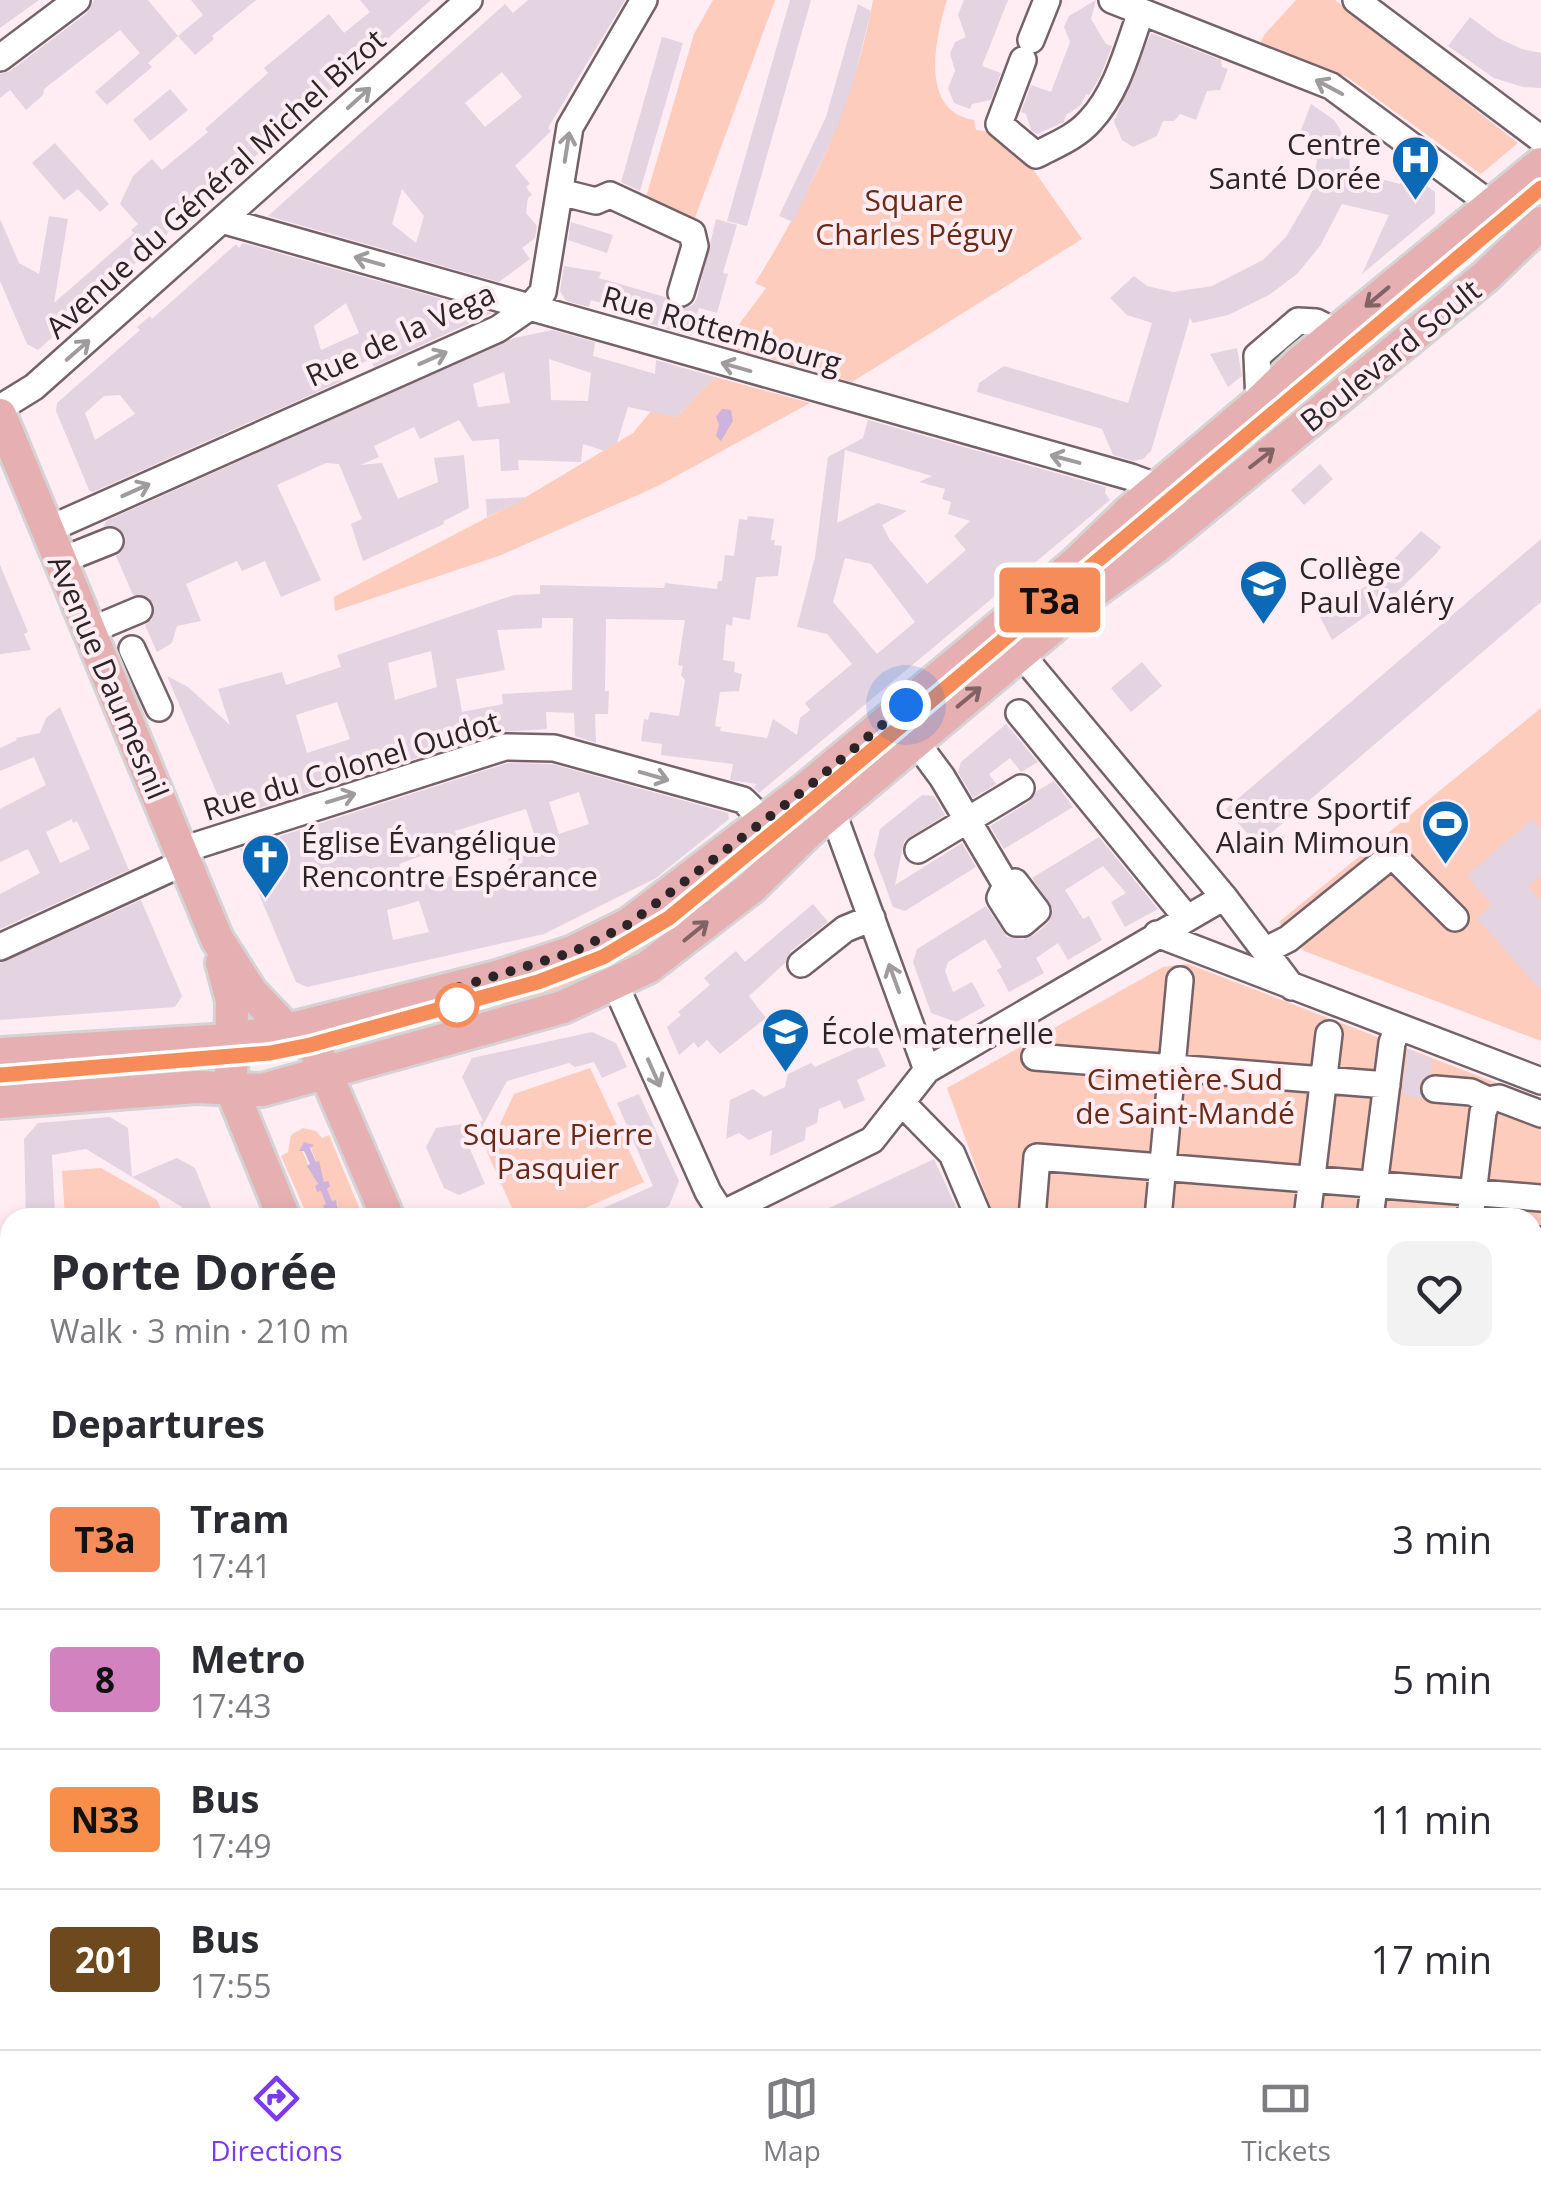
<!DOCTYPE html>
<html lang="en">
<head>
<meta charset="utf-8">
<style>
  :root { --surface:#fff; --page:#f2f2f3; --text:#2b2b33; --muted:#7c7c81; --line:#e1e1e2; --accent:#7c3aed }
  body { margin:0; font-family:"Open Sans",sans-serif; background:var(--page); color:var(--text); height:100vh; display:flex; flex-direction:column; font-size:38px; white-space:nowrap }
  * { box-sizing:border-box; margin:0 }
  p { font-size:32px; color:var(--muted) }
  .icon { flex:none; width:55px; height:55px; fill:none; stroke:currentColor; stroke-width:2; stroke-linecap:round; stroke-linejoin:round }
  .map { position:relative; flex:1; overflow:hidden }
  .sheet { position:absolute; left:0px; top:1208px; width:1542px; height:842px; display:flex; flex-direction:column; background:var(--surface); border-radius:30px 30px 0 0; box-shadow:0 5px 15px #0003 }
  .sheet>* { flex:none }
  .badge { padding:0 20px; border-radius:8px; font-size:35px; line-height:65px }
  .you { position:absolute; width:50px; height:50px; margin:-25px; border:8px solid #fff; border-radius:50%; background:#1a73e8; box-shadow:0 0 0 15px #1a73e833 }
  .map>.badge { position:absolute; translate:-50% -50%; box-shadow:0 0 0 5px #fff }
  h2 { padding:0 50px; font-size:38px; line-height:90px }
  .round { display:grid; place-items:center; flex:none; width:105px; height:105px; border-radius:20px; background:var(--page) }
  .summary { display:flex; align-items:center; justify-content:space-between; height:170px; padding:0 50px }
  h1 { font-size:48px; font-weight:700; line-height:75px }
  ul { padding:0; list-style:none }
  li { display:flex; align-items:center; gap:30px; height:140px; padding:0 50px; border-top:2px solid var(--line) }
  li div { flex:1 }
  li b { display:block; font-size:38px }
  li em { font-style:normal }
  li .badge { min-width:110px; font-weight:700; text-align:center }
  .tab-bar { display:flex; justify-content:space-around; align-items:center; height:140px; border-top:2px solid var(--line); background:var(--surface); font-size:28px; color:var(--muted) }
  .tab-bar a { display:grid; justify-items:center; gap:5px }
  .tab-bar .active { color:var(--accent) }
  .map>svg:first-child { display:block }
  .green { fill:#feccbc }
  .water { fill:#ceb3dd }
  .building { fill:#e4d3e0; fill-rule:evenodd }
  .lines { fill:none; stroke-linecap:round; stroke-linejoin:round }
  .minor-casing { stroke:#746268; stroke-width:30 }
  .major-casing { stroke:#d5d3d4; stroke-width:38 }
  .highway-casing { stroke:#d5d3d4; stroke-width:42 }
  .minor { stroke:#fff; stroke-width:25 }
  .major { stroke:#e6afb1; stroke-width:32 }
  .highway { stroke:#d6797d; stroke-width:38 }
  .tram { stroke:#8f8286; stroke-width:2.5 }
  .oneway { stroke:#a09c9d }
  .oneway2 { stroke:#806365 }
  .line-casing { stroke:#fff; stroke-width:22 }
  .line { stroke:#f68c59; stroke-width:15 }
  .walk { stroke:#2c2426; stroke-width:10; stroke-dasharray:0 18 }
  .stop-dot { fill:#fff; stroke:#f68c59; stroke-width:5 }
  .labels { text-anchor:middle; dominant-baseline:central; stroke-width:8; stroke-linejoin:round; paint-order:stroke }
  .poi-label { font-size:30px; fill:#2c2426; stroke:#ffedf3; text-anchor:start }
  .street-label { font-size:30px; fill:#2c2426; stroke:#ffedf3 }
  .park-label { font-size:30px; fill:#692b16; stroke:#ffedf3 }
</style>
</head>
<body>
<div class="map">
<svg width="1541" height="2049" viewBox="0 0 1541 2049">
  <rect width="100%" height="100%" fill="#ffedf3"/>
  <path class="green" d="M713,0H775L695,218L644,204L694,34Z
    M873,0H947C935,39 919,111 974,120L976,130C998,132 1010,141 1020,161L1030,165L1082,239L852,382L731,348L735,330L766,288L755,283C810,195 855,103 873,0Z
    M1296,0H1335L1518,143L1481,174L1347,77L1260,44L1264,35Z
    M715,377L810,403L658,486L501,555L335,611L334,597L521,500L633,433L652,410L676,417Z
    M1301,384L1313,397L1210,484L1198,471Z
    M1130,528L1141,541L747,872L736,858Z
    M1541,708V1041L1304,951L1279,922Z
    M727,866L738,880L638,962L503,1015L495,985Z
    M1188,964L1541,1100V1259L1533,1265L1532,1218L994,1217L947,1088L1163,967Z
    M590,1068L644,1182L565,1217H516L487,1152L514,1094Z
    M303,1128L316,1131L322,1138L329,1135L363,1217H339L335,1207L338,1206L336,1201L332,1202L309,1143L301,1146L302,1151L318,1185L315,1187L317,1191L321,1190L332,1217H308L281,1156L288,1152L291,1135Z
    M101,1168L157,1200L164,1217H65L62,1171Z
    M0,1468H10V2040H872L880,2049H0Z"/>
  <path class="water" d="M722,409L731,410L733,421L721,441L716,436L719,425L716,417Z
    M304,1142L314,1145L310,1148L316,1162L319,1161L324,1182L328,1181L330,1186L327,1189L332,1201L336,1200L339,1217H332L329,1210L326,1211L323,1206L326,1204L321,1191L317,1192L315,1186L318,1184L307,1166L310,1164L304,1151H299Z
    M233,2040H318L359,2049H171Z"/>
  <path class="building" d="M0,0H39L0,28Z
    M94,0H148L178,36L148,63L152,67L107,105L95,92L140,53L120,30L44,89L43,95L26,110L10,90L0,98V74L10,71L87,13Z
    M191,0H256L212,36L214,39L195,55L178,36L203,15Z
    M360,0H431L239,171L235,165L173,217L167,235L38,350L27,344L0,281V219L19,263L39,274L49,216L68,219L54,303L134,233L131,230L138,224L120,204L133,176L152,159L162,170L208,132L205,129L268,73L264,68L329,14L344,33L370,12Z
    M528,0H625L548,128L551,131L515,166L530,184L526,187L532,195L528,198L526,213L537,226L535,238L522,248L530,259L499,282L268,216L505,4L513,13ZM502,72L522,97L485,127L465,103ZM402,189L424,216L416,243L392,224Z
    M790,0H811L747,226L727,221Z
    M964,0H1008L982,66L1001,73L991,100L972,104L970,109L954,103L948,88L955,71L950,54L955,42L966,37L958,15Z
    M1096,0L1091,19L1106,44L1112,46L1100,77L1089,95L1086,94L1081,105L1066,115L1064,122L1037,134L1031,130L1026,114L1021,112L1031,85L1051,92L1070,42L1064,27L1069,16Z
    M858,4L871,11L854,80L839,123L793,222L779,216L826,117Z
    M1470,17L1498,38L1522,49L1541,53V88L1523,87L1494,78L1448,46Z
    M1151,33L1221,60L1222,67L1228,69L1220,90L1207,91L1196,120L1180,114L1174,121H1163L1157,136L1133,147L1122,140L1114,122Z
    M662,37L683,43L640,191L621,182Z
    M170,89L188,110L150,141L133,120Z
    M1311,104L1334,120L1340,129L1349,149L1350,171L1400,184L1407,171L1435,192V213L1362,274L1389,215L1342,204L1320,246L1297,274L1269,295L1228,315L1193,323L1190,318L1151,451L1143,459L1133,461L1113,455L1102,429L977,392L979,383L1004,366L1128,403L1152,323L1127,315L1110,298L1134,276L1147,286L1173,292L1212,286L1263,260L1286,237L1311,194L1317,161L1312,145L1299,135Z
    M55,143L109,204L100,212L78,189L64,200L32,163Z
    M716,219L737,225L723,273L728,274L717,313L699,308L691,336L633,319L635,313L591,300L589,307L566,301L560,291L564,266L601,272L599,278L665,297L675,308H686L693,305L697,298Z
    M571,222L613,235L607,253L568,240Z
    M243,243L492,313L374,367L371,359L337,375L342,381L93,492L89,490L56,411L57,403L140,330L137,327L150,316L152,319L236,244L239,248ZM346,303L359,333L321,350L314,326ZM120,395L135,414L95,440L85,413L104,396Z
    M1407,300L1415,309L1379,338L1371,330Z
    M552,330L595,342L593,356L628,366L655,374L656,360L715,377L676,417L628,407L617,443L605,451L583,444L581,462L518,460L519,470L501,471L499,439L472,441L459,420L420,439L414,427L374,446L379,457L360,465L382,463L398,499L438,482L434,458L464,455L469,508L444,521V524L363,561L351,524L362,519L339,464L326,463L277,485L321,580L281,597L265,561L242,571L237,561L186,584L201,621L177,626L172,643L157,652L145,625L152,619L154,605L148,597L133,595L116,556L123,550L125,536L119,528L104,526L106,521L514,338ZM549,359L591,373L588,401L551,400ZM504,372L510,403L478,407L473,384Z
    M1237,348L1242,376L1228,387L1210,354Z
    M868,420L1106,487L1105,493L1110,500L759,793L754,788L756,784L730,780L733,764L661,755L662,744L641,741L644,719L648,720L650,712L679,716L685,680L681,675L683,666L678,665L685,620L606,619L605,691H609L608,714H595L596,743L575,736L574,713L546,712L547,729L500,732L231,817L226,815L167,676L188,687L230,725L218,689L282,672L286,685L341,667L337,655L514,595L540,594V585L664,588L665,583L717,589L718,581H722L725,555L734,556L739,519L747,520L748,516L774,519L771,540H775L774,545L782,546L778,576L756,577L750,620L733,617L732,626L726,624L723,660L735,662L734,672L742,674L739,691L720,692L715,726L721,727L720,731L767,738L773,719L797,735L800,718L810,710L805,703L852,664L827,634L797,627L815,557L828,457L863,438ZM845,450L932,476L919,482L945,489L942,499L951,502L948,514L970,521L954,536L966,550L927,584L890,540L882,525L907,511L878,503L837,523ZM845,558L871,564L915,622L877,654L833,602ZM542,618H573L572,690L502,694L503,704L462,712L456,679L505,670L497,630L542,628ZM431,651L437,687L395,700L388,663ZM337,702L350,739L307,753L296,715Z
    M1320,464L1333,479L1304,505L1291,490Z
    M529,497L487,517L486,499Z
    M1421,531L1441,547L1435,555L1391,598L1332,640L1320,617L1372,582Z
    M1541,539V602L1257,845L1226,809Z
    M0,565L28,632L24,634L31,650L0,654Z
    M1142,662L1162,686L1131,712L1111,688Z
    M60,707L129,870L0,929V894L40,873L28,849L0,862V809L46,785L34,757L0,771V748L17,740L16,738L40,733L46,718ZM72,819L73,823L77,821L90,849L60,863L46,832Z
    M1006,724L1038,762L1021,772L1010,758L989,774L996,784L973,798L958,772L961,762Z
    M508,763L552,764L728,813L729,819L656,878L544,934L307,987L296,982L240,849ZM579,792L589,824L559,834L549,802ZM526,809L539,849L508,859L513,874L468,884L465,872L407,890L399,864L459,842L455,831ZM419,901L429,932L393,940L387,910Z
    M1054,781L1073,807L1004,849L990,826L1029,802L1037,791Z
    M922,795L934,796L945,815L904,841L895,885L962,843L976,867L905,911L893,907L874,855L880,829Z
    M1532,819L1541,829V875L1528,886L1541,901V990L1477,918L1492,905L1467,876Z
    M1099,837L1158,909L1125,927L1111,902L1126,893L1103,866L1065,890L1083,919L1089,916L1102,940L1068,960L1058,943L1036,958L1044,973L1009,992L997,970L1002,967L985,939L948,962L945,971L953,992L972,982L985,1006L956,1022L931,1013L913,962L917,949L986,906L1007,937L1023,939L1034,935L1048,923L1053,910L1032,878Z
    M141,900L182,996L175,1007L0,1020V963Z
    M813,904L828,922L791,951L785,963L749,996L766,1018L720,1054L707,1040L698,1048L694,1042L679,1055L667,1027L681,1015L678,1012L710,985L704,978L736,951L745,962Z
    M592,1032L616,1043L627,1067L602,1078L594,1062L575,1067L569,1063L507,1081L470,1149L485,1184L459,1195L444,1188L426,1147L436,1128L483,1121L462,1077L472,1058Z
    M874,1040L886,1066L857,1080L865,1100L844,1109L840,1100L819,1109L817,1123L806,1128L805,1140L770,1156L772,1130L749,1140L739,1133L726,1139L730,1100L753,1089L764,1097L785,1087L788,1074L811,1063L815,1067Z
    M1408,1049L1430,1059L1432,1065L1431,1074L1422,1079L1419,1087L1422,1099L1402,1094Z
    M639,1094L679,1181L669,1206L645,1218H581L653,1186L617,1103Z
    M110,1117L128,1128L132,1177L86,1149L52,1155L55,1214L53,1218H26L24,1139L38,1123Z
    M177,1158L195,1168L215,1218H178L182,1207L132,1177Z
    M934,1159L961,1218H808Z"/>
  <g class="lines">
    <defs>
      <path id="minor" d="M1112,0L1331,86L1493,206
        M1356,0L1541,139
        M1031,40L1047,0
        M0,58L77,0
        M1023,60L999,124L1036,155C1055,145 1076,137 1090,121C1117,93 1128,48 1141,12
        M560,192L596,201L610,195L692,233L695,246L681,293
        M225,221L1131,477L1158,487L1187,521
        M1259,402L1257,356L1298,321L1316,322L1336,332
        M0,408L34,387L469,0
        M47,530L498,329L530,307L543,292L570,127L644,0
        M60,561L110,541
        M89,631L139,610
        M132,649L159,708
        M1021,654L1224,897L1292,987
        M1019,713L1186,917
        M916,742L942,777L1006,885
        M833,813L927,1070
        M182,850L505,747L554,748L743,800L764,821
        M918,850L1021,788
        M1015,882L1037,911L1023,923H1016L1000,898L1006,885Z
        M1157,934L1541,1081
        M0,947L187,861
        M1266,950L1288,939L1392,855L1455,918
        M801,964L845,929L872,918
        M615,984L708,1192L722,1214
        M1035,1057L1387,1085
        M1435,1089L1471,1092L1488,1100
        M903,1104L952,1154L979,1218
        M714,1218L872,1140L927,1070L1224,897
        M1032,1218L1037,1157L1541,1198
        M1158,1218L1180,980
        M1307,1218L1329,1034
        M1370,1218L1392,1043L1398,1027
        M1470,1218L1483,1112L1488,1100L1499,1098L1541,1114
        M1532,1247L1541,1240
        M0,1407L2,1444
        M1532,1456L1541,1449
        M1532,1574L1541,1576
        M1532,1689L1541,1691
        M0,1902L10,1893
        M1277,2040L1311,2049"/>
      <path id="major" d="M0,415L217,939L251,992L287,1030L311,1045L317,1053L388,1218
        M222,963L232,1001L231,1088L284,1218
        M0,1054L229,1040L287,1030L497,977L573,952L629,924L807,788L1076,563L1129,512L1259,402L1298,364L1541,164
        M0,1102L196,1087L262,1090L563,1007L648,967L752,887L808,832L1099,588L1157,546L1486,276L1541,223
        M748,2040L756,2049"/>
      <path id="highway" d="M1532,1315L1541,1308
        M1532,1370L1541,1363
        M0,1638L10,1639
        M0,1685L10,1686"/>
    </defs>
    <use href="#minor" class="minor-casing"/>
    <use href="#major" class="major-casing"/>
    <use href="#highway" class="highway-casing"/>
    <use href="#minor" class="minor"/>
    <use href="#major" class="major"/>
    <use href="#highway" class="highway"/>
    <path class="tram" d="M0,1075L270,1053L311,1045L539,982L603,957L669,918L815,799L1541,188"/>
  </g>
  <defs><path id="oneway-shaft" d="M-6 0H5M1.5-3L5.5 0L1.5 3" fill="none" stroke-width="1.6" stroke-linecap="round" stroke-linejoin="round" transform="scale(2.5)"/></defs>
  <g class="oneway">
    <use href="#oneway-shaft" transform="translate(1329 87) rotate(-152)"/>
    <use href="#oneway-shaft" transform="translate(359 98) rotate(-42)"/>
    <use href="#oneway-shaft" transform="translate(567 147) rotate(-81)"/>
    <use href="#oneway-shaft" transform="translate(369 261) rotate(-164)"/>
    <use href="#oneway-shaft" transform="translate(78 350) rotate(-41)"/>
    <use href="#oneway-shaft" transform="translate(433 358) rotate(-24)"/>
    <use href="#oneway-shaft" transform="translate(736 367) rotate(-164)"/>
    <use href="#oneway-shaft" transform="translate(1065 459) rotate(-165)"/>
    <use href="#oneway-shaft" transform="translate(136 490) rotate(-24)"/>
    <use href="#oneway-shaft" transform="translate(654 776) rotate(16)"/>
    <use href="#oneway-shaft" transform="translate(341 798) rotate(-17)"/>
    <use href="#oneway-shaft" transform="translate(894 978) rotate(-110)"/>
    <use href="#oneway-shaft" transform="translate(654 1073) rotate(66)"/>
  </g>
  <g class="oneway2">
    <use href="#oneway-shaft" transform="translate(1377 297) rotate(140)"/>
    <use href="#oneway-shaft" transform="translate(1262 458) rotate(-38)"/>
    <use href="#oneway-shaft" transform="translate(969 697) rotate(-40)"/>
    <use href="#oneway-shaft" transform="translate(696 931) rotate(-39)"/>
  </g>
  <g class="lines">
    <defs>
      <path id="line" d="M0,1075L270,1053L310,1045L538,982L603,957L669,918L814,799L1541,188"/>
    </defs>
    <use href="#line" class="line-casing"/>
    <use href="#line" class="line"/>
    <path class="walk" d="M457,1005L459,987L573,952L629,924L807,788L906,705"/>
  </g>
  <defs>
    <symbol id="hospital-pin" viewBox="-11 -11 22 30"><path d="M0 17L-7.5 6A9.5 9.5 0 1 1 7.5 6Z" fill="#0b69b6" stroke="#ffedf3"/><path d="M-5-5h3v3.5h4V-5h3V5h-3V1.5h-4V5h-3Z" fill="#fff"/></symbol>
    <symbol id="school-pin" viewBox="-11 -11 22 30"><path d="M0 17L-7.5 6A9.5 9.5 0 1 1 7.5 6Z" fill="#0b69b6" stroke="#ffedf3"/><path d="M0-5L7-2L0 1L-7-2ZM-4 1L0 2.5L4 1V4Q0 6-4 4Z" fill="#fff"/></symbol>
    <symbol id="stadium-pin" viewBox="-11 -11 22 30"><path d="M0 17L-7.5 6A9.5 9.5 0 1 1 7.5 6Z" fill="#0b69b6" stroke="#ffedf3"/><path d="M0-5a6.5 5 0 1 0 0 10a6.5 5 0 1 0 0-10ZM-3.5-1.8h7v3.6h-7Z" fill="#fff"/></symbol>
    <symbol id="church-pin" viewBox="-11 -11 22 30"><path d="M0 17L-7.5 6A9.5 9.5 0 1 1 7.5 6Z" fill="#0b69b6" stroke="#ffedf3"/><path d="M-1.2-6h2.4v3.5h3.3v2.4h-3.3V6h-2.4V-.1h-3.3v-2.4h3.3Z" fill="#fff"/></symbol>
  </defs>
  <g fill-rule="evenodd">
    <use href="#hospital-pin" x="1388" y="132" width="55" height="75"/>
    <use href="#school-pin" x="1236" y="556" width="55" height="75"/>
    <use href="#stadium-pin" x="1418" y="796" width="55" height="75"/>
    <use href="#church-pin" x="238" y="830" width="55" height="75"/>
    <use href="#school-pin" x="758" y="1004" width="55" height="75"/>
  </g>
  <circle class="stop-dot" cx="457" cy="1005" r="20"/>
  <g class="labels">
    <g class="poi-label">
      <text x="1381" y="143" text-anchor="end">Centre<tspan x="1381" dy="34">Santé Dorée</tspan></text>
      <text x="1299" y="567">Collège<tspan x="1299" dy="34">Paul Valéry</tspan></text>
      <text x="1410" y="807" text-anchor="end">Centre Sportif<tspan x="1410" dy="34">Alain Mimoun</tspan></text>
      <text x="301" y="841">Église Évangélique<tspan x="301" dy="34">Rencontre Espérance</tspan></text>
      <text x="821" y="1032">École maternelle</text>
    </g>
    <g class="street-label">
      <text transform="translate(215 183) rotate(-42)">Avenue du Général Michel Bizot</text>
      <text transform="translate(722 329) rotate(16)">Rue Rottembourg</text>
      <text transform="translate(400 334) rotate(-25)">Rue de la Vega</text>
      <text transform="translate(1390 355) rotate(-39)">Boulevard Soult</text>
      <text transform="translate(109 677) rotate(67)">Avenue Daumesnil</text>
      <text transform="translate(351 765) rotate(-17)">Rue du Colonel Oudot</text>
    </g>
    <g class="park-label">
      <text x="914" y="199">Square<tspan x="914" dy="34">Charles Péguy</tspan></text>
      <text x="1185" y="1078">Cimetière Sud<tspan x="1185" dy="34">de Saint-Mandé</tspan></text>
      <text x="558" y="1133">Square Pierre<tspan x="558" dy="34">Pasquier</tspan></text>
    </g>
  </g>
</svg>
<div class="you" style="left:906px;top:705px"></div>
<b class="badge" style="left:1050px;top:600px;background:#f68c59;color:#111">T3a</b>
<section class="sheet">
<div class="summary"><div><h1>Porte Dorée</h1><p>Walk · 3 min · 210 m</p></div><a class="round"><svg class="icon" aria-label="heart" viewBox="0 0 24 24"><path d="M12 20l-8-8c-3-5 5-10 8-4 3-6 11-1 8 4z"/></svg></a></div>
<h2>Departures</h2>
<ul>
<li><span class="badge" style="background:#f68c59;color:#111">T3a</span><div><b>Tram</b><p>17:41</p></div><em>3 min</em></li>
<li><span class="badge" style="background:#d282be;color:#111">8</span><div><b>Metro</b><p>17:43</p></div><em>5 min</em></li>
<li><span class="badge" style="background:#f78f4b;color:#111">N33</span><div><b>Bus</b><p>17:49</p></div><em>11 min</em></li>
<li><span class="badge" style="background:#6e491e;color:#fff">201</span><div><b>Bus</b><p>17:55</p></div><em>17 min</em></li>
</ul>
</section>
</div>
<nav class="tab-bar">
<a class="active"><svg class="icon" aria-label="directions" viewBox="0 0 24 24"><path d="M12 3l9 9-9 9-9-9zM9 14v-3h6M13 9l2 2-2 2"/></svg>Directions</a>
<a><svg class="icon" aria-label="map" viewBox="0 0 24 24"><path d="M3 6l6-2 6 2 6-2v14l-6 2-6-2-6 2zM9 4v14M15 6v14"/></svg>Map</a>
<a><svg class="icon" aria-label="tickets" viewBox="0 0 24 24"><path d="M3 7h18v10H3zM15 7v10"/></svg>Tickets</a>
</nav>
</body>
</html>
